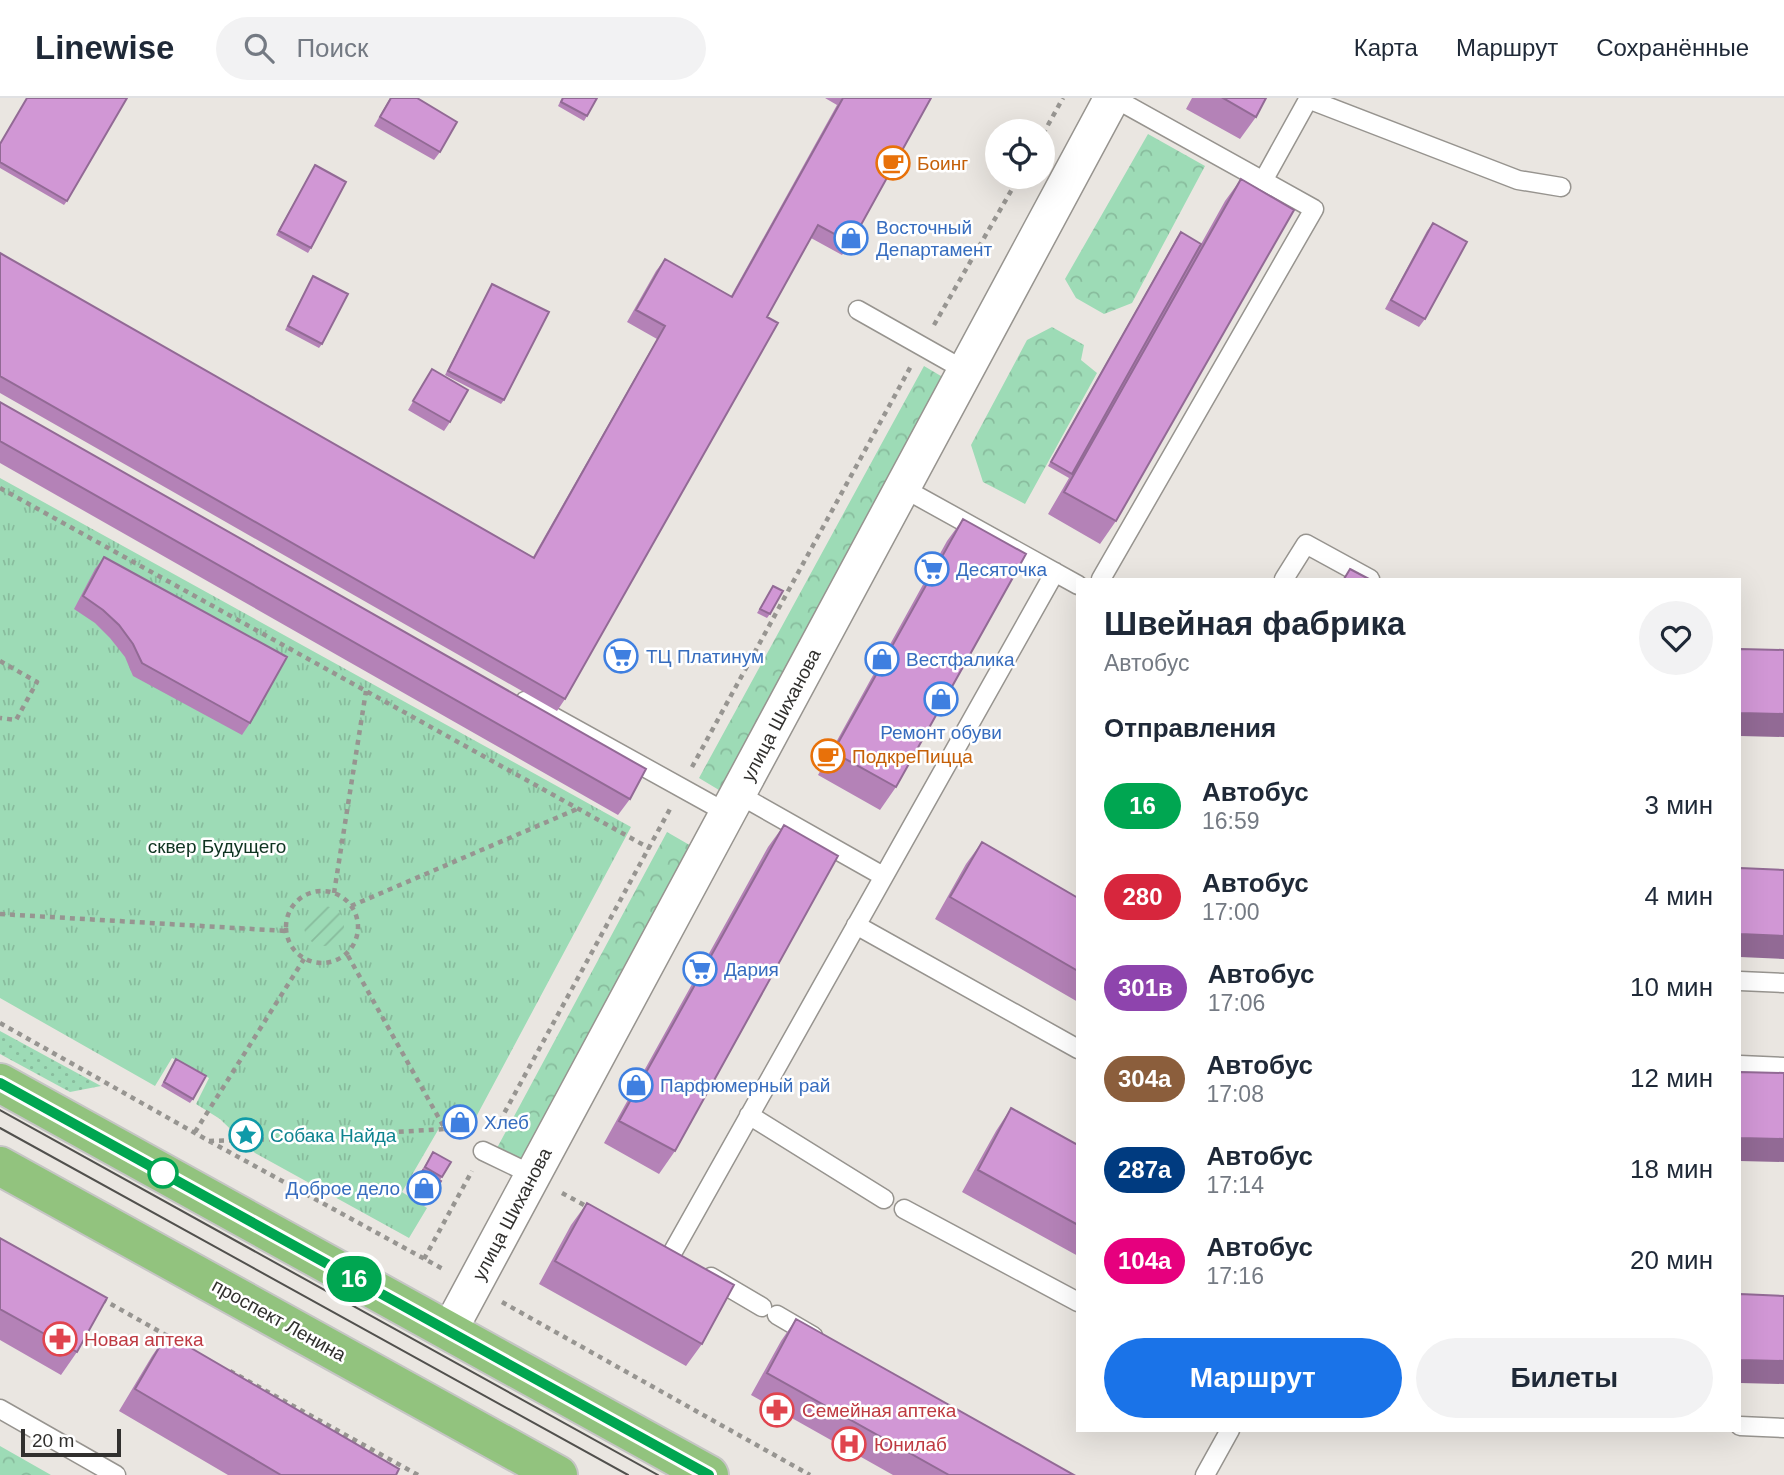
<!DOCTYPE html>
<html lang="ru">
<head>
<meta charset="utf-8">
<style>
  :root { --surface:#fff; --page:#f2f2f3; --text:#1f2937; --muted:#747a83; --line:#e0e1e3; --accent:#1a73e8 }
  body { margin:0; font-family:Arial,sans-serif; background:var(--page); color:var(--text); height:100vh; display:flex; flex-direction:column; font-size:26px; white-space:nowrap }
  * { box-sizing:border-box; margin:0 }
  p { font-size:23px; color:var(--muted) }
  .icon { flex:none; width:38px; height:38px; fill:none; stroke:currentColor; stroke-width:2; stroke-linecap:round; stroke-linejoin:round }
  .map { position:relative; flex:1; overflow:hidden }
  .drawer { position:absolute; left:1076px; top:480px; width:665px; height:854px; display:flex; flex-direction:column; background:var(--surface); border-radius:0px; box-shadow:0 7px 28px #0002 }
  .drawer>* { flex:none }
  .badge { padding:0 14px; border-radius:23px; font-size:24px; line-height:46px }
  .controls { position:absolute; left:985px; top:21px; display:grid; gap:14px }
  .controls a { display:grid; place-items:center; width:70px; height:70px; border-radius:50%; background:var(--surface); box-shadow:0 7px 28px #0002; font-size:35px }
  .scale { position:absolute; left:21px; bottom:18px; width:100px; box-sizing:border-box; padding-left:7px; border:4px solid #31302e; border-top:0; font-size:19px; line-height:24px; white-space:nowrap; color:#31302e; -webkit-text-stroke:5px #fff; paint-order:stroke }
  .map>.badge { position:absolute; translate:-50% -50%; box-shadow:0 0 0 4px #fff }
  h2 { padding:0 28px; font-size:26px; line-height:63px }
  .round { display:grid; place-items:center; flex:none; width:74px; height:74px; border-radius:37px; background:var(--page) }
  .summary { display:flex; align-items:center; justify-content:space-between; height:119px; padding:0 28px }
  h1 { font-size:33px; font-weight:700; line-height:52px }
  .primary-button { display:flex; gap:14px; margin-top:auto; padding:14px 28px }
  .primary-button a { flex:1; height:80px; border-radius:42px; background:var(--accent); color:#fff; font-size:28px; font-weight:700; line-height:80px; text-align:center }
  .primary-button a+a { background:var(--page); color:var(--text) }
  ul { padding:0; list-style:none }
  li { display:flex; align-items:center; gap:21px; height:91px; padding:0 28px }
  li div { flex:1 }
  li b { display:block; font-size:26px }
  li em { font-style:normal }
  li .badge { min-width:77px; font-weight:700; text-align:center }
  header { display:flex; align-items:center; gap:42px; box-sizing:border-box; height:98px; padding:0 35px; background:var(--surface); border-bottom:2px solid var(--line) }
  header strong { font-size:33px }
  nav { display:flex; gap:38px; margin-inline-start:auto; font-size:24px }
  .search { width:490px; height:63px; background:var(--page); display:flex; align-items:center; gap:18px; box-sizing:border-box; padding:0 24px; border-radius:38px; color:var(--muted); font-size:26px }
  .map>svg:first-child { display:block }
  .grass { fill:url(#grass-dots) }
  .forest { fill:url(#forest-crowns) }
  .park { fill:url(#park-tufts) }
  .garden { fill:url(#garden-furrows) }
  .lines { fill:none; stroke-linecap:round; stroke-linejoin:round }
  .service-casing { stroke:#97948f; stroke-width:21 }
  .minor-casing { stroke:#97948f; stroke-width:38 }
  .trunk-casing { stroke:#c5c5c4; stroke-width:42 }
  .path { stroke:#979591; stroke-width:4.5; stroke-dasharray:5 5; stroke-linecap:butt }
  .service { stroke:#fff; stroke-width:18 }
  .minor { stroke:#fff; stroke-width:35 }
  .trunk { stroke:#92c37e; stroke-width:38 }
  .tram { stroke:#51504d; stroke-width:2 }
  .wall { fill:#b482b7 }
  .shaded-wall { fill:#926a95 }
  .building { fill:#d197d5; stroke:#926a95; stroke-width:2 }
  .line-casing { stroke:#fff; stroke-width:16 }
  .line { stroke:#00a651; stroke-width:10 }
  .stop-dot { fill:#fff; stroke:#00a651; stroke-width:3.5 }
  .labels { text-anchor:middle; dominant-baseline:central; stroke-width:5; stroke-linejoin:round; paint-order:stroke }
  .food-label { font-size:19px; fill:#c56008; stroke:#fff; text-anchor:start }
  .shop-label { font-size:19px; fill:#366cbe; stroke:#fff; text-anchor:start }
  .street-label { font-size:19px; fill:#31302e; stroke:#fff }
  .park-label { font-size:19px; fill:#0f3421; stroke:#fff }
  .culture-label { font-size:19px; fill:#0d838f; stroke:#fff; text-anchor:start }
  .health-label { font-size:19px; fill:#be3a42; stroke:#fff; text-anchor:start }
</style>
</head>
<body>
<header>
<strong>Linewise</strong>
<div class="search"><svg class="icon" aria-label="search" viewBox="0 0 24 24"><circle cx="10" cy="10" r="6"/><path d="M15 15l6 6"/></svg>Поиск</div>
<nav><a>Карта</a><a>Маршрут</a><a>Сохранённые</a></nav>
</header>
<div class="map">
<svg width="1784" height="1377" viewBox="0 0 1784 1377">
  <defs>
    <pattern id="grass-dots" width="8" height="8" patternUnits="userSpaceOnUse" patternTransform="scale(1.75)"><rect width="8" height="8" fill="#9ddbb6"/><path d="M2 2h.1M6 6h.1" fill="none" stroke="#88bc9d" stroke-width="1.8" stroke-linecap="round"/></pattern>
    <pattern id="forest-crowns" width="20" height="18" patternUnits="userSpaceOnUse" patternTransform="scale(1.75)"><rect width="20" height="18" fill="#9ddbb6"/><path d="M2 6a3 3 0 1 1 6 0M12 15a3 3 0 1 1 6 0" fill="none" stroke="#88bc9d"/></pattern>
    <pattern id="park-tufts" width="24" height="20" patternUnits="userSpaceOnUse" patternTransform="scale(1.75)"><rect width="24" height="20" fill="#9ddbb6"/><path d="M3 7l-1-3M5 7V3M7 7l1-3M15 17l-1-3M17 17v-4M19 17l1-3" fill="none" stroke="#88bc9d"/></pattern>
    <pattern id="garden-furrows" width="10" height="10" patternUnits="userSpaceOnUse" patternTransform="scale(1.75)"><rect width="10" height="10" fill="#9ddbb6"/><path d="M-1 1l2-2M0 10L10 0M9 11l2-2" fill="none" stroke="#88bc9d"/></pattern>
  </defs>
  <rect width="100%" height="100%" fill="#eae6e1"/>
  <path class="grass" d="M0,933L101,988L70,994L0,956Z"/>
  <path class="forest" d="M1148,36L1205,68L1132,205L1104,216L1076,200L1065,181Z
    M1052,229L1084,247L1081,262L1097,275L1025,406L983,384L971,347L1027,242Z
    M924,268L946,281L724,695L699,680Z
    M667,734L693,749L525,1064L497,1050Z
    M0,1348L51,1377H0Z"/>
  <path class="park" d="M0,380L631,729L475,1021L452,1008L402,1094L427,1110L409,1140L255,1055L220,1021L196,1006L209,980L172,960L155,988L0,900Z"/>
  <path class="garden" d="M304 828a20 20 0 1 1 40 0a20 20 0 1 1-40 0Z"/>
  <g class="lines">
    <defs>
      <path id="service" d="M1308,1L1518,82L1561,89
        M1263,83L1309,0
        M858,212L966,273
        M903,390L1078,487
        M1101,481L1314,111L1114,0
        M1284,481L1306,446L1370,481
        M525,603L727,715
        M738,696L883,778
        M856,827L1078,951
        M1740,883L1784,885
        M1740,967L1784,969
        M749,1017L884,1101
        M483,1053L533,1077
        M904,1111L1078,1204
        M671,1157L1055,474
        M711,1179L762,1209
        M777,1217L813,1238
        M0,1311L116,1377
        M1740,1328L1784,1330
        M1205,1377L1230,1332"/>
      <path id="minor" d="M449,1233L1112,0"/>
      <path id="trunk" d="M0,985L709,1377
        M0,1068L558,1377"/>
    </defs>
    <use href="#service" class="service-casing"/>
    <use href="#minor" class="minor-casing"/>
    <use href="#trunk" class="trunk-casing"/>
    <path class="path" d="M1043,36L1063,0
      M934,227L1019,79
      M0,390L649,750
      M0,563L37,584L16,622L0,620
      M692,669L911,268
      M286 829a36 36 0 1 1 72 0a36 36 0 1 1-72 0Z
      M334,795L366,593
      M351,808L577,711
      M0,816L286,833
      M0,925L209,1043L443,1171
      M445,1031L461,1040
      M495,1032L670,711
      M195,1034L304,861
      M209,1043L281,1041L445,1031L347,856
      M562,1095L586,1108
      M424,1161L472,1073
      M102,1201L171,1240
      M502,1204L810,1377
      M230,1273L418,1377"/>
    <use href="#service" class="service"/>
    <use href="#minor" class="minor"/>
    <use href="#trunk" class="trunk"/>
    <path class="tram" d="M0,1012L658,1377
      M0,1030L628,1377"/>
  </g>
  <path class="wall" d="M390,0H417L440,54L434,62L374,28Z
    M562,0L587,18L584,23L558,8Z
    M825,0H931L851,145L842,157L811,140L767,219L565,601L557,613L0,295V155L533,459L657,241L627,224L656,173L665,161L731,198L837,7Z
    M1192,0H1266L1256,19L1240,41L1186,11Z
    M0,45L67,103L64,107L0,70Z
    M315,67L311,150L308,155L276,137Z
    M1241,81L1116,423L1100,446L1048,416L1069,380L1048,368L1178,138L1201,146L1225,103Z
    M1433,125L1425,221L1419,229L1385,211L1427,133Z
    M313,178L322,246L319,250L285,232Z
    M492,186L504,302L501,306L445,277Z
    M432,271L450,324L444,333L408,312Z
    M0,304L630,701L618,717L0,365Z
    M963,421L896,689L880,712L818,677L947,443Z
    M104,459L250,625L242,637L133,578L125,559L110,540L95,525L74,511L95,471Z
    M773,488L770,516L767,520L757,515Z
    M784,727L675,1053L659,1076L604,1045L768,749Z
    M982,744L1078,800V904L935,821L966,766Z
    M176,961L193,1001L190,1005L161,988Z
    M461,1008L465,1030L462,1035L449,1027Z
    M1011,1010L1078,1047V1158L962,1094L996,1033Z
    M433,1054L451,1064L440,1082L441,1083L428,1104L409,1093Z
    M587,1105L702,1246L686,1268L539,1186L571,1127Z
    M0,1140L77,1254L61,1277L0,1242Z
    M796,1221L1074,1377H893L751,1297L781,1243Z
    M167,1236L396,1377H228L119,1313L152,1258Z"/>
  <path class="shaded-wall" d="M1740,615L1784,616V639L1740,638Z
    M1740,836L1784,838V861L1740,859Z
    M1740,1040L1784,1041V1064L1740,1063Z
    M1740,1262L1784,1263V1286L1740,1285Z"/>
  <path class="building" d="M27,0H127L67,103L0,64V46Z
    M391,0H417L457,24L440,54L380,19Z
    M563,0H597L587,18L561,4Z
    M843,0H931L851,145L818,127L767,219L778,225L565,601L0,278V155L534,460L665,228L636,212L665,161L732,199Z
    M1223,0H1266L1256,19Z
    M315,67L346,84L311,150L279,133Z
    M1241,81L1294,112L1116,423L1064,394Z
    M1433,125L1467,144L1425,221L1391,202Z
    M1181,134L1201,146L1072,376L1051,364Z
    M313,178L348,196L322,246L288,228Z
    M492,186L549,214L504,302L448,273Z
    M432,271L468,292L450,324L413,303Z
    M0,304L646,671L630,701L0,343Z
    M963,421L1026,456L896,689L833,654Z
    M104,459L287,559L250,625L142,565L133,546L119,527L103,512L83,498Z
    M1350,471L1369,481H1344Z
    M773,488L783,493L770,516L760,511Z
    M1740,551L1784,552V616L1740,615Z
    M784,727L838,758L675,1053L619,1023Z
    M982,744L1078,800V873L950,799Z
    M1740,770L1784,772V838L1740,836Z
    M176,961L206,978L193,1001L164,984Z
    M1740,974L1784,975V1041L1740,1040Z
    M461,1008L473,1016L465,1030L452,1023Z
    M1011,1010L1078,1047V1127L978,1072Z
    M433,1054L451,1064L442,1079L425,1069Z
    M423,1072L441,1083L431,1100L412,1089Z
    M587,1105L734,1187L702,1246L555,1163Z
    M0,1140L107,1200L77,1254L0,1211Z
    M1740,1196L1784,1198V1263L1740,1262Z
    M796,1221L1074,1377H949L767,1275Z
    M167,1236L399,1371L396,1377H281L135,1291Z"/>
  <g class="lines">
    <defs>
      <path id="line" d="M0,985L709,1377"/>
    </defs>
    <use href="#line" class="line-casing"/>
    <use href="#line" class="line"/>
  </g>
  <defs>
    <symbol id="cafe-ring" viewBox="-11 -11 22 22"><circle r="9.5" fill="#fff" stroke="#e8710a" stroke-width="1.5"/><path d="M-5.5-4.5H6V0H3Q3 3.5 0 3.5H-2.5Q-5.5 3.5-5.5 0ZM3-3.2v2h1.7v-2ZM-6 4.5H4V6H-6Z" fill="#e8710a"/></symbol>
    <symbol id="shop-ring" viewBox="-11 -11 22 22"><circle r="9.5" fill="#fff" stroke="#3f7fe0" stroke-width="1.5"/><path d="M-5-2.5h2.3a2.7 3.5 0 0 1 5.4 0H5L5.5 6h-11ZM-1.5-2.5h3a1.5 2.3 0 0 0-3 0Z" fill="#3f7fe0"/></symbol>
    <symbol id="supermarket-ring" viewBox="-11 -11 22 22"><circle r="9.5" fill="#fff" stroke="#3f7fe0" stroke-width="1.5"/><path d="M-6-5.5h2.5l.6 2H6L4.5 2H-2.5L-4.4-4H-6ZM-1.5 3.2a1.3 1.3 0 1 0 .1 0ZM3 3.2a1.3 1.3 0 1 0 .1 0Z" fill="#3f7fe0"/></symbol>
    <symbol id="sight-ring" viewBox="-11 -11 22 22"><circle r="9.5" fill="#fff" stroke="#0f9aa8" stroke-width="1.5"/><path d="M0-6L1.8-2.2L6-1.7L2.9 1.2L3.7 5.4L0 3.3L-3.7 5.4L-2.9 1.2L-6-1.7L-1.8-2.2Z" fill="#0f9aa8"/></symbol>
    <symbol id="pharmacy-ring" viewBox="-11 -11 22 22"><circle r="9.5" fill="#fff" stroke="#e0444e" stroke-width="1.5"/><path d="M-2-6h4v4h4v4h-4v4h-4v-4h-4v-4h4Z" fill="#e0444e"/></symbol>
    <symbol id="hospital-ring" viewBox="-11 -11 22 22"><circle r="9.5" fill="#fff" stroke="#e0444e" stroke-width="1.5"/><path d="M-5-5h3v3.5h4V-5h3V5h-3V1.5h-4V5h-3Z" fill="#e0444e"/></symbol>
  </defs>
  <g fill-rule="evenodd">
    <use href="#cafe-ring" x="874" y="46" width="38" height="38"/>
    <use href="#shop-ring" x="832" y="121" width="38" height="38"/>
    <use href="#supermarket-ring" x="913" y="452" width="38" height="38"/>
    <use href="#supermarket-ring" x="602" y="539" width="38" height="38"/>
    <use href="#shop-ring" x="863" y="542" width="38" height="38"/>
    <use href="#shop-ring" x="922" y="582" width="38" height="38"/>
    <use href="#cafe-ring" x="809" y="639" width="38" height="38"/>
    <use href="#supermarket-ring" x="681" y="852" width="38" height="38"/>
    <use href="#shop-ring" x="617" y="968" width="38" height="38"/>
    <use href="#shop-ring" x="441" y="1005" width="38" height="38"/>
    <use href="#sight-ring" x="227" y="1018" width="38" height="38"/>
    <use href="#shop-ring" x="405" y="1071" width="38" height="38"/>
    <use href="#pharmacy-ring" x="41" y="1222" width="38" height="38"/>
    <use href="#pharmacy-ring" x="758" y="1293" width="38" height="38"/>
    <use href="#hospital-ring" x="830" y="1327" width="38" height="38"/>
  </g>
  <circle class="stop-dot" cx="163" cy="1075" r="14"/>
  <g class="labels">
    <g class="food-label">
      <text x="917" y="65">Боинг</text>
      <text x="852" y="658">ПодкреПицца</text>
    </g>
    <g class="shop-label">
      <text x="876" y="129">Восточный<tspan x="876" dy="22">Департамент</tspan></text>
      <text x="956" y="471">Десяточка</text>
      <text x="646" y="558">ТЦ Платинум</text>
      <text x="906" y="561">Вестфалика</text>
      <text x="941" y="634" text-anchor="middle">Ремонт обуви</text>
      <text x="724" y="871">Дария</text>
      <text x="660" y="987">Парфюмерный рай</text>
      <text x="484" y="1024">Хлеб</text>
      <text x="400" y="1090" text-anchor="end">Доброе дело</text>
    </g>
    <g class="street-label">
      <text transform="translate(781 617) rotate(-62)">улица Шиханова</text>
      <text transform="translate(512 1116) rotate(-62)">улица Шиханова</text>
      <text transform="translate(279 1222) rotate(29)">проспект Ленина</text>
    </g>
    <g class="park-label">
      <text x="217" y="748">сквер Будущего</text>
    </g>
    <g class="culture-label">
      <text x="270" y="1037">Собака Найда</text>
    </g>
    <g class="health-label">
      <text x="84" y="1241">Новая аптека</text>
      <text x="802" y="1312">Семейная аптека</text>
      <text x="874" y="1346">Юнилаб</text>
    </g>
  </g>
</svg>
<div class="controls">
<a><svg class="icon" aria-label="locate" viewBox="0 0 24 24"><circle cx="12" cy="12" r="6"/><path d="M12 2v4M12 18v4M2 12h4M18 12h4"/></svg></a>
</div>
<div class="scale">20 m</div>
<b class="badge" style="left:354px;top:1181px;background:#00a651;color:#fff">16</b>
<section class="drawer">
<div class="summary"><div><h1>Швейная фабрика</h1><p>Автобус</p></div><a class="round"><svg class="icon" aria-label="heart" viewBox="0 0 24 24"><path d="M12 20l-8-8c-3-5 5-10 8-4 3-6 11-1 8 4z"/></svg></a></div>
<h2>Отправления</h2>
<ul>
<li><span class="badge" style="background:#00a651;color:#fff">16</span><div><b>Автобус</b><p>16:59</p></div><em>3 мин</em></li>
<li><span class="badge" style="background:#d7263d;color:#fff">280</span><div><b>Автобус</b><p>17:00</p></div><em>4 мин</em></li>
<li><span class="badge" style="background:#8e44ad;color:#fff">301в</span><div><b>Автобус</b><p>17:06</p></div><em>10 мин</em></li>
<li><span class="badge" style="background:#8b5e3c;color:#fff">304а</span><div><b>Автобус</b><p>17:08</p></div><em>12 мин</em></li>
<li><span class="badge" style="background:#003b80;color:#fff">287а</span><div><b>Автобус</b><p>17:14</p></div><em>18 мин</em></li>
<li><span class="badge" style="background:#e6007e;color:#fff">104а</span><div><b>Автобус</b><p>17:16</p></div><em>20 мин</em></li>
</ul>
<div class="primary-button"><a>Маршрут</a><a>Билеты</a></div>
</section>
</div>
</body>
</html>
